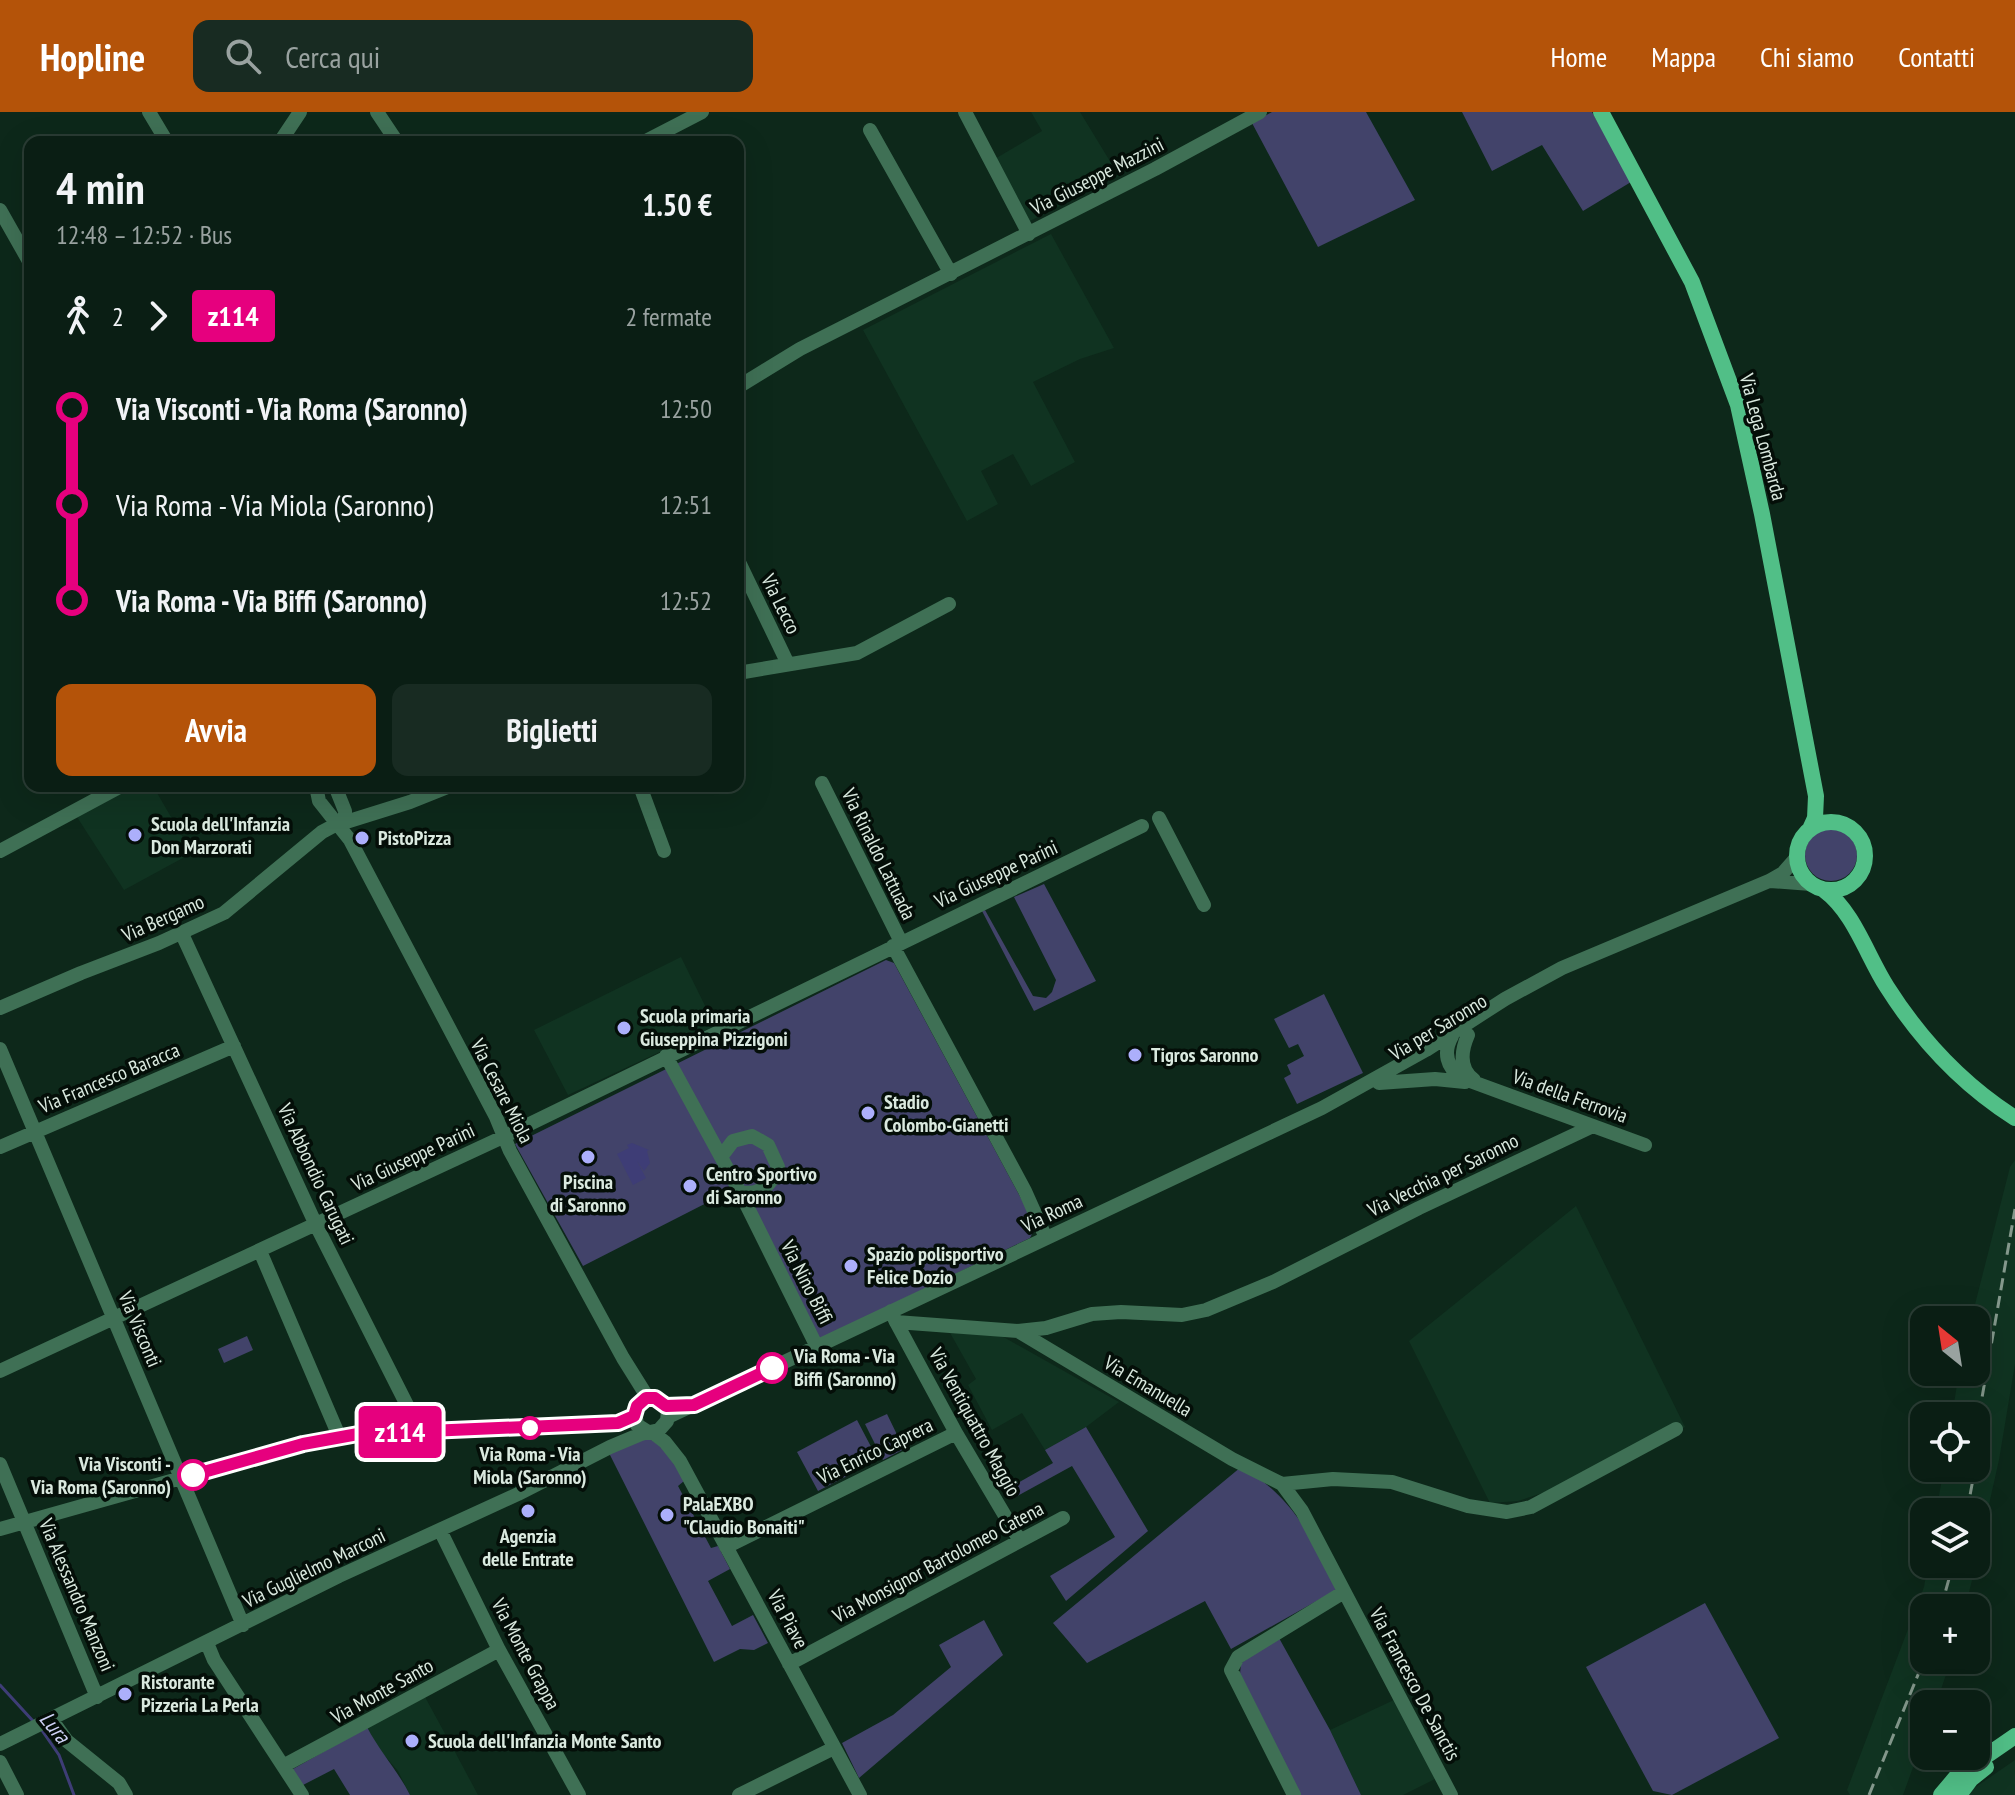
<!DOCTYPE html>
<html lang="it">
<head>
<meta charset="utf-8">
<style>
  :root { --surface:#0a1e14; --page:#182b22; --text:#f1f3f6; --muted:#99a2a0; --line:#2a3c34; --accent:#b45309 }
  body { margin:0; font-family:"PT Sans Narrow",sans-serif; background:var(--page); color:var(--text); height:100vh; display:flex; flex-direction:column; font-size:30px; white-space:nowrap }
  * { box-sizing:border-box; margin:0 }
  p { font-size:26px; color:var(--muted) }
  .icon { flex:none; width:44px; height:44px; fill:none; stroke:currentColor; stroke-width:2; stroke-linecap:round; stroke-linejoin:round }
  .map { position:relative; flex:1; overflow:hidden }
  .drawer { position:absolute; left:24px; top:24px; width:720px; height:656px; display:flex; flex-direction:column; background:var(--surface); border-radius:16px; box-shadow:0 8px 32px #0002,0 0 0 2px var(--line) }
  .drawer>* { flex:none }
  .badge { padding:0 16px; border-radius:6px; font-size:28px; line-height:52px }
  .needle { width:52px; rotate:330deg }
  .buttons { position:absolute; left:1910px; top:1194px; display:grid; gap:16px }
  .buttons a { display:grid; place-items:center; width:80px; height:80px; border-radius:16px; background:var(--surface); box-shadow:0 8px 32px #0002,0 0 0 2px var(--line); font-size:40px }
  .map>.badge { position:absolute; translate:-50% -50%; box-shadow:0 0 0 4px #fff }
  .legs { display:flex; align-items:center; gap:12px; height:88px; padding:0 32px; font-size:26px }
  .legs p { margin-inline-start:auto }
  .overview { display:flex; align-items:center; justify-content:space-between; height:136px; padding:0 32px }
  h1 { font-size:44px; font-weight:700; line-height:60px }
  .action { display:flex; gap:16px; margin-top:auto; padding:16px 32px }
  .action a { flex:1; height:92px; border-radius:16px; background:var(--accent); color:#fff; font-size:32px; font-weight:700; line-height:92px; text-align:center }
  .action a+a { background:var(--page); color:var(--text) }
  ul { padding:0 32px; list-style:none }
  li { display:flex; align-items:center; gap:28px; height:96px; font-size:30px }
  li i { display:grid; place-items:center; width:12px; height:100%; margin:0 10px; background:currentColor }
  li i::after { content:''; width:20px; height:20px; margin:-10px; border:6px solid; border-radius:50%; background:var(--surface) }
  li p { margin-inline-start:auto }
  li:first-child i { background:linear-gradient(#0000 50%,currentColor 0) }
  li:last-child i { background:linear-gradient(currentColor 50%,#0000 0) }
  header { display:flex; align-items:center; gap:48px; box-sizing:border-box; height:112px; padding:0 40px; background:var(--accent); color:#fff }
  header strong { font-size:38px }
  nav { display:flex; gap:44px; margin-inline-start:auto; font-size:28px }
  .search { width:560px; height:72px; background:var(--page); display:flex; align-items:center; gap:20px; box-sizing:border-box; padding:0 28px; border-radius:16px; color:var(--muted); font-size:30px }
  .map>svg:first-child { display:block }
  .built { fill:#103321 }
  .green { fill:#42436a }
  .water { fill:#3e3d76 }
  .lines { fill:none; stroke-linecap:round; stroke-linejoin:round }
  .stream { stroke:#3e3d76; stroke-width:3 }
  .minor { stroke:#3f7055; stroke-width:14 }
  .major { stroke:#51bf87; stroke-width:16 }
  .rail { stroke:#84988c; stroke-width:3; stroke-dasharray:12 6; stroke-linecap:butt }
  .line-1-casing { stroke:#fff; stroke-width:18 }
  .line-1 { stroke:#e6007e; stroke-width:12 }
  .poi-dot { fill:#acaffb; stroke:#040e08; stroke-width:3 }
  .stop-1-dot { fill:#fff; stroke:#e6007e; stroke-width:4 }
  .labels { text-anchor:middle; dominant-baseline:central; stroke-width:7; stroke-linejoin:round; paint-order:stroke }
  .street-label { font-size:20px; fill:#dae9df; stroke:#040e08 }
  .poi-label { font-size:20px; font-weight:bold; fill:#dae9df; stroke:#040e08; text-anchor:start }
  .stop-label { font-size:20px; font-weight:bold; fill:#dae9df; stroke:#040e08; text-anchor:start }
  .water-label { font-size:22px; font-style:italic; fill:#cfd2f6; stroke:#040e08 }
</style>
</head>
<body>
<header>
<strong>Hopline</strong>
<div class="search"><svg class="icon" aria-label="search" viewBox="0 0 24 24"><circle cx="10" cy="10" r="6"/><path d="M15 15l6 6"/></svg>Cerca qui</div>
<nav><a>Home</a><a>Mappa</a><a>Chi siamo</a><a>Contatti</a></nav>
</header>
<div class="map">
<svg width="2015" height="1683" viewBox="0 0 2015 1683">
  <rect width="100%" height="100%" fill="#0d281a"/>
  <path class="built" d="M1031,0H1080L1119,64L1030,109L993,48L1042,19Z
    M1051,122L1114,236L1080,247L1033,270L1075,350L1031,374L1013,342L981,359L998,392L967,409L863,218Z
    M133,674H153L192,741L124,778L77,705Z
    M681,845L715,914L568,983L534,918Z
    M2015,1048V1252L1999,1348L1976,1450V1400H1936L1944,1356H1976V1304H1952L1959,1260H1976V1208H1971L2010,1055Z
    M1576,1094L1685,1315L1598,1363L1518,1389L1490,1391L1409,1229Z
    M949,1219L1000,1223L1119,1290L1086,1315L1045,1338L1022,1301L992,1318L968,1273L976,1267Z
    M1928,1452H1976L1965,1496H1924V1548H1951L1936,1592H1924V1625L1903,1683H1850L1847,1678L1924,1475Z
    M425,1585L455,1640L478,1683H410L398,1659L378,1636L367,1615Z
    M1396,1587L1435,1667L1403,1683H1361L1330,1618Z
    M2015,1648V1683H1966L1967,1681Z"/>
  <path class="green" d="M1272,0H1366L1415,88L1318,135L1252,11Z
    M1462,0H1592L1631,70L1583,99L1542,33L1492,59Z
    M1805 743a26 26 0 1 1 52 0a26 26 0 1 1-52 0Z
    M1044,772L1096,869L1034,899L982,799L985,798L1033,884L1046,886L1052,880L1056,868L1014,785Z
    M886,848L894,851L1036,1114L1030,1126L820,1227L749,1088L728,1080L583,1154L515,1032Z
    M1324,882L1363,961L1297,992L1284,966L1291,962L1287,953L1304,944L1298,932L1289,936L1274,907Z
    M247,1224L253,1238L224,1251L218,1237Z
    M887,1302L904,1337L883,1348L865,1312Z
    M857,1308L878,1348L818,1379L797,1340Z
    M1086,1315L1148,1419L1066,1489L1050,1464L1115,1425L1072,1354L1012,1387L1007,1377L1053,1351L1045,1338Z
    M650,1327L669,1339L684,1369L678,1374L711,1436L718,1434L730,1457L708,1469L732,1514L753,1503L768,1531L754,1538L740,1537L714,1550L609,1341L628,1330Z
    M1241,1355C1294,1385 1311,1426 1338,1477L1231,1537L1205,1489L1087,1551L1053,1511Z
    M1705,1491L1779,1626L1672,1683L1653,1679L1586,1555Z
    M984,1508L1003,1543L859,1666L842,1631L893,1603L951,1555L939,1533Z
    M1279,1526L1330,1618L1361,1683H1299L1240,1562L1241,1551Z
    M367,1615C380,1640 398,1659 410,1683H350L334,1657L303,1673L293,1664V1657Z"/>
  <path class="water" d="M632,1031L649,1038L647,1039L650,1051L644,1059L637,1049L646,1066L633,1073L617,1042L629,1036L627,1033Z"/>
  <g class="lines">
    <path class="stream" d="M0,1573L33,1609
      M41,1617L59,1643L74,1683"/>
    <path class="minor" d="M149,0L167,30
      M377,0L397,30
      M965,0L1029,122
      M870,18L951,162
      M280,30L300,0
      M644,30L702,0
      M0,98L30,151
      M738,275L800,237L1155,57L1260,0
      M738,448L788,552
      M738,561L857,541L949,492
      M822,671L901,830
      M316,674L319,689L338,713L345,710V699L335,674
      M640,674L664,739
      M1159,706L1204,793
      M346,710L410,690L450,674
      M338,713L350,728L496,1005L510,1039L623,1246L648,1286
      M0,739L121,674
      M1770,769L1811,772
      M182,822L316,1113L411,1301L414,1319
      M893,834L1025,1079L1046,1126
      M0,896L81,861L159,831L224,801L322,720L337,712
      M1468,923C1461,939 1459,957 1474,968
      M1452,924C1443,940 1446,955 1462,966L1645,1033
      M0,937L243,1513
      M666,944L721,1045
      M1379,971L1435,967L1465,970
      M752,1024L768,1033L778,1055C772,1073 760,1084 740,1080L721,1045L733,1029Z
      M0,1035L234,934
      M740,1080L817,1235
      M260,1139L339,1324
      M891,1199L896,1210L1018,1219L1046,1216L1092,1202L1121,1200L1182,1203L1206,1198L1273,1170L1419,1096L1593,1014
      M896,1210L956,1321L1020,1429
      M1018,1219L1232,1347L1282,1372L1302,1399L1451,1683
      M0,1259L503,1025L1142,714
      M668,1305L1322,996L1426,938L1505,887L1562,856L1769,769L1783,761L1796,746
      M652,1320L665,1330L680,1349L860,1683
      M0,1352L97,1585
      M1282,1372L1333,1367L1392,1370L1468,1394L1507,1400L1531,1395L1676,1317
      M0,1417L288,1336L339,1324L598,1313L618,1311L634,1304
      M440,1418L499,1538L579,1683
      M726,1435L956,1321
      M207,1531L214,1548L302,1683
      M789,1552L1063,1406
      M52,1608L67,1629L119,1671L126,1683
      M0,1632L339,1464L518,1382L610,1335L641,1322L659,1318L667,1309L668,1299L663,1290L655,1286L640,1290L635,1298L637,1313L648,1320
      M0,1650L17,1683
      M283,1654L499,1538
      M739,1683L834,1636
      M1294,1683L1231,1558L1238,1545L1344,1480"/>
    <path class="major" d="M1601,0L1692,170L1738,293L1762,402L1816,684L1815,706L1810,717
      M1797 744a34 34 0 1 1 68 0a34 34 0 1 1-68 0Z
      M1824,778C1854,800 1867,844 1887,875C1920,927 1963,973 2015,1006
      M1941,1683L1957,1664L2015,1624
      M1959,1683L1971,1667L1986,1655"/>
    <path class="rail" d="M1976,1320L2015,1097
      M1976,1350L1983,1310
      M1967,1400L1975,1356
      M1941,1496L1953,1452
      M1869,1683L1924,1548"/>
  </g>
  <g class="lines">
    <defs>
      <path id="line-1" d="M193,1363L303,1332L358,1322L618,1311L634,1304L637,1294L646,1286H655L666,1294L694,1293L772,1256"/>
    </defs>
    <use href="#line-1" class="line-1-casing"/>
    <use href="#line-1" class="line-1"/>
  </g>
  <g class="poi-dot">
    <circle cx="135" cy="723" r="8"/>
    <circle cx="362" cy="726" r="8"/>
    <circle cx="624" cy="916" r="8"/>
    <circle cx="1135" cy="943" r="8"/>
    <circle cx="868" cy="1001" r="8"/>
    <circle cx="588" cy="1045" r="8"/>
    <circle cx="690" cy="1074" r="8"/>
    <circle cx="851" cy="1154" r="8"/>
    <circle cx="528" cy="1399" r="8"/>
    <circle cx="667" cy="1403" r="8"/>
    <circle cx="125" cy="1582" r="8"/>
    <circle cx="412" cy="1629" r="8"/>
  </g>
  <g class="stop-1-dot">
    <circle cx="772" cy="1256" r="14"/>
    <circle cx="530" cy="1316" r="10"/>
    <circle cx="193" cy="1363" r="14"/>
  </g>
  <g class="labels">
    <g class="street-label">
      <text transform="translate(1097 64) rotate(-27)">Via Giuseppe Mazzini</text>
      <text transform="translate(1763 325) rotate(75)">Via Lega Lombarda</text>
      <text transform="translate(781 492) rotate(64)">Via Lecco</text>
      <text transform="translate(879 742) rotate(64)">Via Rinaldo Lattuada</text>
      <text transform="translate(996 762) rotate(-25)">Via Giuseppe Parini</text>
      <text transform="translate(163 806) rotate(-24)">Via Bergamo</text>
      <text transform="translate(1438 915) rotate(-31)">Via per Saronno</text>
      <text transform="translate(109 966) rotate(-23)">Via Francesco Baracca</text>
      <text transform="translate(502 979) rotate(63)">Via Cesare Miola</text>
      <text transform="translate(1570 984) rotate(20)">Via della Ferrovia</text>
      <text transform="translate(413 1045) rotate(-25)">Via Giuseppe Parini</text>
      <text transform="translate(316 1062) rotate(65)">Via Abbondio Carugati</text>
      <text transform="translate(1443 1063) rotate(-26)">Via Vecchia per Saronno</text>
      <text transform="translate(1052 1101) rotate(-25)">Via Roma</text>
      <text transform="translate(807 1170) rotate(63)">Via Nino Biffi</text>
      <text transform="translate(140 1217) rotate(67)">Via Visconti</text>
      <text transform="translate(1148 1274) rotate(31)">Via Emanuella</text>
      <text transform="translate(975 1310) rotate(61)">Via Ventiquattro Maggio</text>
      <text transform="translate(875 1339) rotate(-26)">Via Enrico Caprera</text>
      <text transform="translate(938 1450) rotate(-28)">Via Monsignor Bartolomeo Catena</text>
      <text transform="translate(314 1456) rotate(-26)">Via Guglielmo Marconi</text>
      <text transform="translate(77 1483) rotate(67)">Via Alessandro Manzoni</text>
      <text transform="translate(788 1507) rotate(62)">Via Piave</text>
      <text transform="translate(526 1542) rotate(62)">Via Monte Grappa</text>
      <text transform="translate(1415 1572) rotate(62)">Via Francesco De Sanctis</text>
      <text transform="translate(382 1579) rotate(-29)">Via Monte Santo</text>
    </g>
    <g class="poi-label">
      <text x="151" y="712">Scuola dell'Infanzia<tspan x="151" dy="23">Don Marzorati</tspan></text>
      <text x="378" y="726">PistoPizza</text>
      <text x="640" y="904">Scuola primaria<tspan x="640" dy="23">Giuseppina Pizzigoni</tspan></text>
      <text x="1151" y="943">Tigros Saronno</text>
      <text x="884" y="990">Stadio<tspan x="884" dy="23">Colombo-Gianetti</tspan></text>
      <text x="706" y="1062">Centro Sportivo<tspan x="706" dy="23">di Saronno</tspan></text>
      <text x="588" y="1070" text-anchor="middle">Piscina<tspan x="588" dy="23">di Saronno</tspan></text>
      <text x="867" y="1142">Spazio polisportivo<tspan x="867" dy="23">Felice Dozio</tspan></text>
      <text x="683" y="1392">PalaEXBO<tspan x="683" dy="23">"Claudio Bonaiti"</tspan></text>
      <text x="528" y="1424" text-anchor="middle">Agenzia<tspan x="528" dy="23">delle Entrate</tspan></text>
      <text x="141" y="1570">Ristorante<tspan x="141" dy="23">Pizzeria La Perla</tspan></text>
      <text x="428" y="1629">Scuola dell'Infanzia Monte Santo</text>
    </g>
    <g class="stop-label">
      <text x="794" y="1244">Via Roma - Via<tspan x="794" dy="23">Biffi (Saronno)</tspan></text>
      <text x="530" y="1342" text-anchor="middle">Via Roma - Via<tspan x="530" dy="23">Miola (Saronno)</tspan></text>
      <text x="171" y="1352" text-anchor="end">Via Visconti -<tspan x="171" dy="23">Via Roma (Saronno)</tspan></text>
    </g>
    <g class="water-label">
      <text transform="translate(55 1615) rotate(51)">Lura</text>
    </g>
  </g>
</svg>
<div class="buttons">
<a><svg class="needle" viewBox="-14 -14 28 28"><path d="M0-13l5 13h-10z" fill="#e53935"/><path d="M0 13l5-13h-10z" fill="#99a2a0"/></svg></a>
<a><svg class="icon" aria-label="locate" viewBox="0 0 24 24"><circle cx="12" cy="12" r="6"/><path d="M12 2v4M12 18v4M2 12h4M18 12h4"/></svg></a>
<a><svg class="icon" aria-label="layers" viewBox="0 0 24 24"><path d="M12 4l9 5-9 5-9-5zM3 14l9 5 9-5"/></svg></a>
<a>+</a>
<a>−</a>
</div>
<b class="badge" style="left:400px;top:1320px;background:#e6007e;color:#fff">z114</b>
<section class="drawer">
<div class="overview"><div><h1>4 min</h1><p>12:48 – 12:52 · Bus</p></div><b>1.50 €</b></div>
<div class="legs"><svg class="icon" aria-label="walk" viewBox="0 0 24 24"><circle cx="13" cy="4" r="2"/><path d="M13 8l-2 6 4 7M11 14l-3 7M7 12l3-4h3l4 4"/></svg>2<svg class="icon" aria-label="forward" viewBox="0 0 24 24"><path d="M9 5l7 7-7 7"/></svg><b class="badge" style="background:#e6007e;color:#fff">z114</b><p>2 fermate</p></div>
<ul>
<li><i style="color:#e6007e"></i><b>Via Visconti - Via Roma (Saronno)</b><p>12:50</p></li>
<li><i style="color:#e6007e"></i><span>Via Roma - Via Miola (Saronno)</span><p>12:51</p></li>
<li><i style="color:#e6007e"></i><b>Via Roma - Via Biffi (Saronno)</b><p>12:52</p></li>
</ul>
<div class="action"><a>Avvia</a><a>Biglietti</a></div>
</section>
</div>
</body>
</html>
